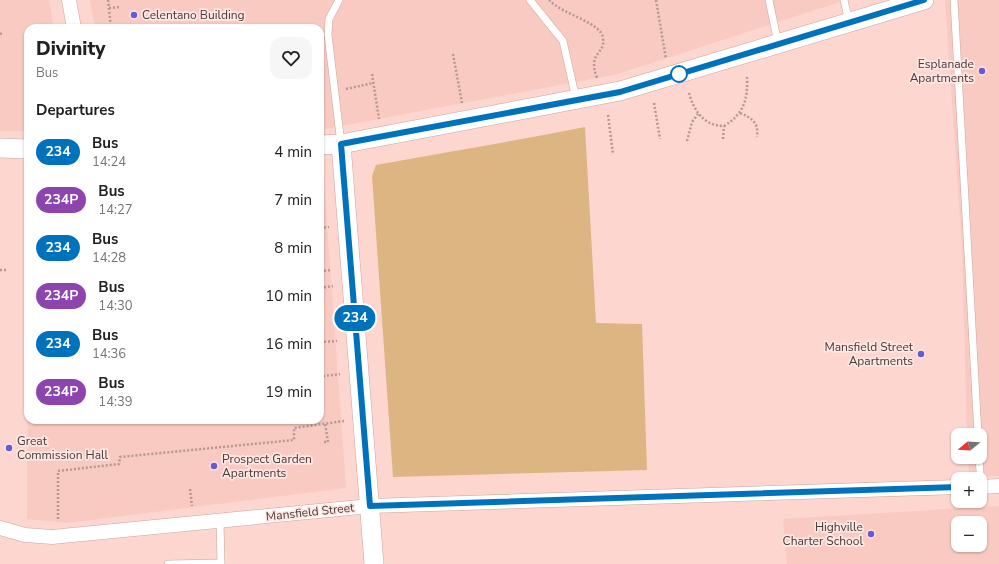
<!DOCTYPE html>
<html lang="en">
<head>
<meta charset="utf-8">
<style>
  :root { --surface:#fff; --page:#f6f6f6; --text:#202124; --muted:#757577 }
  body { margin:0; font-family:"Nunito Sans",sans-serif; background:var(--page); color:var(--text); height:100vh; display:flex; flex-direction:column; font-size:15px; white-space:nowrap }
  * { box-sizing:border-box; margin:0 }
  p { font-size:13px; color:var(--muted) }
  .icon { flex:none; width:22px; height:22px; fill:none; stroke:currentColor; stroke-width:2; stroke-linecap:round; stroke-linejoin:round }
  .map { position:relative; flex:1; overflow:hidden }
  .sheet { position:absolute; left:24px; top:24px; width:300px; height:400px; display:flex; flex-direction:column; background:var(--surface); border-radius:12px; box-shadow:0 1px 3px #0004 }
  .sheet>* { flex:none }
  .badge { padding:0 8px; border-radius:13px; font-size:14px; line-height:26px }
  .needle { width:26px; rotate:252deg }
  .controls { position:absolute; left:951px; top:428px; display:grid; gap:8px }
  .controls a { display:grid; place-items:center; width:36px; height:36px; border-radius:8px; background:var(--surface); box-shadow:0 1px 3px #0004; font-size:20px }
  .map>.badge { position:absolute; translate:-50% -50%; box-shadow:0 0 0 2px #fff }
  h2 { padding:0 12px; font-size:15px; line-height:36px }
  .round { display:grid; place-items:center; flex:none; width:42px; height:42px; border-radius:12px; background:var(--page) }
  .head { display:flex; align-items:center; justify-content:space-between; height:68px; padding:0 12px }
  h1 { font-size:19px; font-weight:800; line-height:30px }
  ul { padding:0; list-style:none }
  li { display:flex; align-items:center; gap:12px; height:48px; padding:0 12px }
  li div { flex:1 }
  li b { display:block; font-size:15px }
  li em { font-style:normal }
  li .badge { min-width:44px; font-weight:700; text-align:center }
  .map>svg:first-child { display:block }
  .built { fill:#f9cac2; fill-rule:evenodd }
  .green { fill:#ddb583 }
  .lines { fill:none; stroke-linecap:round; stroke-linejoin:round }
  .service-casing { stroke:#caa69f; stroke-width:8 }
  .minor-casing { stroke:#caa69f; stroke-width:15 }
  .secondary-casing { stroke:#caa69f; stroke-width:20 }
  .path { stroke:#b59893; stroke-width:2.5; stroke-dasharray:2 2; stroke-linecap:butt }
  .service { stroke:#fff; stroke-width:7 }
  .minor { stroke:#fff; stroke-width:14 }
  .secondary { stroke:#fff; stroke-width:19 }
  .line-casing { stroke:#fff; stroke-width:9 }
  .line { stroke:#0072bc; stroke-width:6 }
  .poi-dot { fill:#655bd5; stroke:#ffe7e3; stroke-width:1.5 }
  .stop-dot { fill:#fff; stroke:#0072bc; stroke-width:2 }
  .labels { text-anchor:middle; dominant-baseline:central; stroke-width:3.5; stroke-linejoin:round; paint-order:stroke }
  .poi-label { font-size:12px; fill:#483836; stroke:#ffe7e3; text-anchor:start }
  .street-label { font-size:12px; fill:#483836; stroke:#ffe7e3 }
</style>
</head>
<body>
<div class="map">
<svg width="999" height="564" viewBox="0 0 999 564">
  <rect width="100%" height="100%" fill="#fcd6cf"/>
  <path class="built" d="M0,0H49L54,28H28V131H0Z
    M90,0H846L618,74L320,130V28H95Z
    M945,0H999V476L969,477L968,457H980V435H967L962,249Z
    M320,167H323L346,488L67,523L27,519L28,361V420H320Z
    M999,506V564H787L783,519ZM958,523H980V545H958Z"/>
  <path class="green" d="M585,127L596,323L642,324L647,470L393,477L372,176L376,165C446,152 515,141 585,127Z"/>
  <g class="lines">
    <defs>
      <path id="service" d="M339,0L329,19L328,35L341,144
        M530,0L563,41L576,99
        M769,0L778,43
        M844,0L849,22
        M954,0L978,435
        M979,457L981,487
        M220,520L221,564
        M168,564L221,563"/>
      <path id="minor" d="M69,0L74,28
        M980,487L999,486
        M0,528L25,535L52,537L370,506L958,487"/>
      <path id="secondary" d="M341,144L374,564
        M320,145L341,144L620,91L924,0
        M0,148L28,149"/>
    </defs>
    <use href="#service" class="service-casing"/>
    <use href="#minor" class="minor-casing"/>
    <use href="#secondary" class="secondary-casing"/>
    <path class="path" d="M108,0L111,28
      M549,0C563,15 601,22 603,38C606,55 587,51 597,78
      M656,0L666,59
      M109,8L120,7
      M0,34L4,33
      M453,54L462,103
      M372,74L379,119
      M346,89L373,83
      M689,93C694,111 704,126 724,126C744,114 748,99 747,77
      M654,103L660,139
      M740,113C752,118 759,123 757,137
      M608,115L613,154
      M723,139L724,126
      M687,141L692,122L698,114
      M320,228L329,227
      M0,270H6
      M320,271L332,270
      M320,288L333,286
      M320,342L337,341
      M320,398H322L321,380L324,376L340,374
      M324,442H328L325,423
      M190,489L192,506
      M58,519V471L119,464L120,457L294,440V428L344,421"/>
    <use href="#service" class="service"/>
    <use href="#minor" class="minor"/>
    <use href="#secondary" class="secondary"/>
  </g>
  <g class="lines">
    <defs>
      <path id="line" d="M924,0L620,92L341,144L370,506L958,487"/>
    </defs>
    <use href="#line" class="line-casing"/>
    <use href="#line" class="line"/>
  </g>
  <g class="poi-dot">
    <circle cx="134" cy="15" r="4"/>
    <circle cx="982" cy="71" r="4"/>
    <circle cx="921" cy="354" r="4"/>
    <circle cx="9" cy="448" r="4"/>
    <circle cx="214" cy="466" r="4"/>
    <circle cx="871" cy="534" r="4"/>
  </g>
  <circle class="stop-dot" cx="679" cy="74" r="8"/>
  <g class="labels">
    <g class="poi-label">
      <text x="142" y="15">Celentano Building</text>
      <text x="974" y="64" text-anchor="end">Esplanade<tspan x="974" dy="14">Apartments</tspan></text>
      <text x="913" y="347" text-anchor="end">Mansfield Street<tspan x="913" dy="14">Apartments</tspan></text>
      <text x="17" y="441">Great<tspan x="17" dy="14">Commission Hall</tspan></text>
      <text x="222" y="459">Prospect Garden<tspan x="222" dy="14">Apartments</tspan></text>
      <text x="863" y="527" text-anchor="end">Highville<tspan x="863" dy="14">Charter School</tspan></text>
    </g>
    <g class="street-label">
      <text transform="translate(310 512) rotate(-6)">Mansfield Street</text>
    </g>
  </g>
</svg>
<div class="controls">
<a><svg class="needle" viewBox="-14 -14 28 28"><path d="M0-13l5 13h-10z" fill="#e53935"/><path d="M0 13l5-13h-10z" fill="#757577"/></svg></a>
<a>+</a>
<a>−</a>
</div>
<b class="badge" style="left:355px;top:318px;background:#0072bc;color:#fff">234</b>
<section class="sheet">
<div class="head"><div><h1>Divinity</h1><p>Bus</p></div><a class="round"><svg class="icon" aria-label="heart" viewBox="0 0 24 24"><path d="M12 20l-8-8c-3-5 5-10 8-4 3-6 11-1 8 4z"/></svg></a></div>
<h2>Departures</h2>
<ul>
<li><span class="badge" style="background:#0072bc;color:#fff">234</span><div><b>Bus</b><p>14:24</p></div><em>4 min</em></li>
<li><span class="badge" style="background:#8e44ad;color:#fff">234P</span><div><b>Bus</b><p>14:27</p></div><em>7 min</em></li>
<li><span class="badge" style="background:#0072bc;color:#fff">234</span><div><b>Bus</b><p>14:28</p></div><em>8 min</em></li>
<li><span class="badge" style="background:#8e44ad;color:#fff">234P</span><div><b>Bus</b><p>14:30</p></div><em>10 min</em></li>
<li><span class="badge" style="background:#0072bc;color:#fff">234</span><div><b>Bus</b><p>14:36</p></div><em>16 min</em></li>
<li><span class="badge" style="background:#8e44ad;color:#fff">234P</span><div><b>Bus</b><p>14:39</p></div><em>19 min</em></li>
</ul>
</section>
</div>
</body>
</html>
